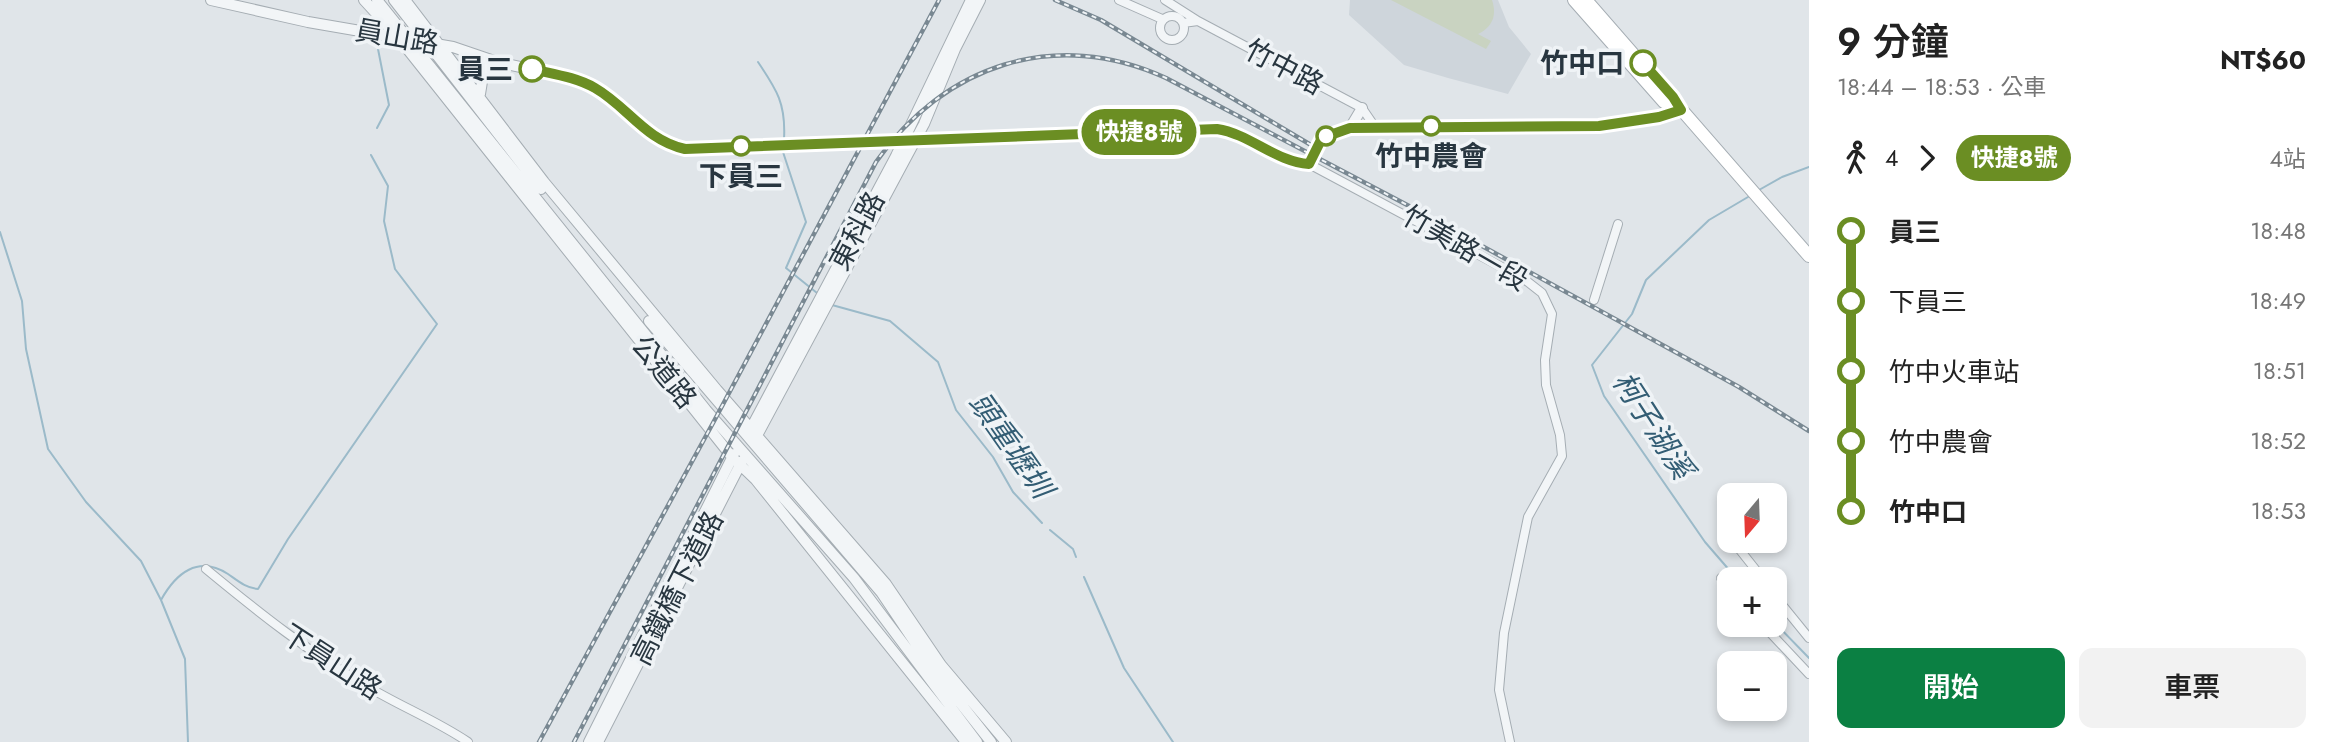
<!DOCTYPE html>
<html lang="zh-TW">
<head>
<meta charset="utf-8">
<style>
  :root { --surface:#fff; --page:#f2f2f2; --text:#222; --muted:#767676; --accent:#0b8043 }
  body { margin:0; font-family:Jost,"Noto Sans TC",sans-serif; background:var(--page); color:var(--text); height:100vh; display:flex; flex-direction:column; font-size:26px; white-space:nowrap }
  * { box-sizing:border-box; margin:0 }
  p { font-size:23px; color:var(--muted) }
  .icon { flex:none; width:38px; height:38px; fill:none; stroke:currentColor; stroke-width:2; stroke-linecap:round; stroke-linejoin:round }
  .map { position:relative; flex:1; overflow:hidden }
  .drawer { display:flex; flex-direction:column; background:var(--surface); width:525px }
  .drawer>* { flex:none }
  .badge { padding:0 14px; border-radius:23px; font-size:24px; line-height:46px }
  .needle { width:46px; rotate:199deg }
  .fabs { position:absolute; left:1717px; top:483px; display:grid; gap:14px }
  .fabs a { display:grid; place-items:center; width:70px; height:70px; border-radius:14px; background:var(--surface); box-shadow:0 4px 10px #0003; font-size:35px }
  .map>.badge { position:absolute; translate:-50% -50%; box-shadow:0 0 0 4px #fff }
  .legs { display:flex; align-items:center; gap:10px; height:77px; padding:0 28px; font-size:23px }
  .legs p { margin-inline-start:auto }
  .head { display:flex; align-items:center; justify-content:space-between; height:119px; padding:0 28px }
  h1 { font-size:38px; font-weight:600; line-height:52px }
  .cta { display:flex; gap:14px; margin-top:auto; padding:14px 28px }
  .cta a { flex:1; height:80px; border-radius:14px; background:var(--accent); color:#fff; font-size:28px; font-weight:600; line-height:80px; text-align:center }
  .cta a+a { background:var(--page); color:var(--text) }
  ul { padding:0 28px; list-style:none }
  li { display:flex; align-items:center; gap:24px; height:70px; font-size:26px }
  li i { display:grid; place-items:center; width:10px; height:100%; margin:0 9px; background:currentColor }
  li i::after { content:''; width:18px; height:18px; margin:-9px; border:5px solid; border-radius:50%; background:var(--surface) }
  li p { margin-inline-start:auto }
  li:first-child i { background:linear-gradient(#0000 50%,currentColor 0) }
  li:last-child i { background:linear-gradient(currentColor 50%,#0000 0) }
  main { display:flex; flex:1; min-height:0 }
  .map>svg:first-child { display:block }
  .built { fill:#ced5db }
  .green { fill:#c9d3c1 }
  .lines { fill:none; stroke-linecap:round; stroke-linejoin:round }
  .stream { stroke:#9bbac9; stroke-width:2 }
  .minor-casing { stroke:#a5adb3; stroke-width:10 }
  .tertiary-casing { stroke:#a5adb3; stroke-width:12 }
  .secondary-casing { stroke:#a5adb3; stroke-width:14 }
  .minor { stroke:#f2f5f7; stroke-width:8 }
  .tertiary { stroke:#f2f5f7; stroke-width:10 }
  .secondary { stroke:#fff; stroke-width:12 }
  .rail-casing { stroke:#798892; stroke-width:4.5 }
  .rail { stroke:#eff3f6; stroke-width:2; stroke-dasharray:5; stroke-linecap:butt }
  .line-1-casing { stroke:#fff; stroke-width:16 }
  .line-1 { stroke:#6b8e23; stroke-width:10 }
  .stop-1-dot { fill:#fff; stroke:#6b8e23; stroke-width:3.5 }
  .labels { text-anchor:middle; dominant-baseline:central; stroke-width:7; stroke-linejoin:round; paint-order:stroke }
  .street-label { font-size:28px; fill:#283640; stroke:#eff3f6 }
  .stop-label { font-size:28px; font-weight:bold; fill:#283640; stroke:#eff3f6; text-anchor:end }
  .water-label { font-size:30px; font-style:italic; fill:#335d74; stroke:#eff3f6 }
</style>
</head>
<body>
<main>
<div class="map">
<svg width="1809" height="742" viewBox="0 0 1809 742">
  <rect width="100%" height="100%" fill="#e0e5e9"/>
  <path class="built" d="M1350,0H1498L1509,27L1531,54L1508,94L1448,78L1404,65L1349,15Z"/>
  <path class="green" d="M1391,0H1492C1497,15 1493,27 1478,34L1491,41L1486,49Z"/>
  <g class="lines">
    <path class="stream" d="M758,62C777,90 786,104 784,139
      M377,128L389,105L378,49
      M783,152L806,222L786,268L817,293
      M1759,190L1782,177L1809,167
      M0,232L22,301L26,349L48,449L86,502L141,561L161,600L185,659L188,742
      M832,305L890,321L938,362L956,410L993,457L1013,492L1042,523
      M1050,530L1073,549L1076,557
      M1084,577L1124,668L1173,742
      M1737,579L1705,542L1604,396L1592,365L1632,314L1646,280L1709,220L1748,197
      M161,600C176,573 198,555 228,574C238,581 246,588 258,589L288,539L437,324L395,269L384,221L388,186L371,155
      M1774,622L1809,658"/>
    <defs>
      <path id="minor" d="M1119,0L1162,19
        M1165,0L1198,21
        M1160 28a12 12 0 1 1 24 0a12 12 0 1 1-24 0Z
        M1183,23L1198,21L1362,108L1375,127
        M1309,164L1524,279L1542,293L1552,314L1545,360L1546,385L1560,435L1562,456L1528,517L1504,633L1499,690L1510,742
        M1594,300L1618,224
        M1736,545L1763,579
        M206,569C258,612 311,654 370,688C402,707 437,721 468,742
        M1721,578L1729,586
        M1774,595L1809,638
        M1763,625L1809,674"/>
      <path id="tertiary" d="M211,0L308,22L453,47L497,62L577,79L596,89L654,137L685,149L1217,129C1250,133 1276,162 1309,164L1322,138L1350,128L1599,126L1659,117L1681,111
        M364,0L397,36L732,457L756,480L966,742
        M377,0L706,410L854,578L977,742
        M394,0L541,189
        M405,0L544,182L717,390L886,584L941,665L1006,742
        M480,94L484,69L497,62
        M1350,128L1362,108
        M649,321L881,592L928,662L991,742
        M749,432L896,156L971,0
        M754,441L924,124L955,49L980,0
        M589,742L734,454
        M598,742L742,461"/>
      <path id="secondary" d="M1574,0L1664,102L1681,110
        M1586,0L1809,256"/>
    </defs>
    <use href="#minor" class="minor-casing"/>
    <use href="#tertiary" class="tertiary-casing"/>
    <use href="#secondary" class="secondary-casing"/>
    <use href="#minor" class="minor"/>
    <use href="#tertiary" class="tertiary"/>
    <use href="#secondary" class="secondary"/>
    <defs>
      <path id="rail" d="M1055,0L1101,20L1311,145
        M539,742L713,423L939,0
        M574,742L876,162C944,65 1055,27 1166,78L1411,207L1739,387L1809,431"/>
    </defs>
    <use href="#rail" class="rail-casing"/>
    <use href="#rail" class="rail"/>
  </g>
  <g class="lines">
    <defs>
      <path id="line-1" d="M532,69C553,74 576,77 595,88C628,107 645,140 685,149L1217,129C1250,134 1276,162 1309,164L1322,138L1350,128L1599,126L1659,117L1681,110L1673,97L1643,63"/>
    </defs>
    <use href="#line-1" class="line-1-casing"/>
    <use href="#line-1" class="line-1"/>
  </g>
  <g class="stop-1-dot">
    <circle cx="1643" cy="63" r="12"/>
    <circle cx="532" cy="69" r="12"/>
    <circle cx="1431" cy="126" r="9"/>
    <circle cx="1326" cy="136" r="9"/>
    <circle cx="741" cy="146" r="9"/>
  </g>
  <g class="labels">
    <g class="street-label">
      <text transform="translate(397 37) rotate(10)">員山路</text>
      <text transform="translate(1284 67) rotate(28)">竹中路</text>
      <text transform="translate(857 231) rotate(-62)">東科路</text>
      <text transform="translate(1465 248) rotate(30)">竹美路一段</text>
      <text transform="translate(664 372) rotate(51)">公道路</text>
      <text transform="translate(677 588) rotate(-63)">高鐵橋下道路</text>
      <text transform="translate(332 662) rotate(33)">下員山路</text>
    </g>
    <g class="stop-label">
      <text x="1624" y="63">竹中口</text>
      <text x="513" y="69">員三</text>
      <text x="1431" y="156" text-anchor="middle">竹中農會</text>
      <text x="741" y="176" text-anchor="middle">下員三</text>
    </g>
    <g class="water-label">
      <text transform="translate(1653 425) rotate(57)">柯子湖溪</text>
      <text transform="translate(1011 445) rotate(55)">頭重壢圳</text>
    </g>
  </g>
</svg>
<div class="fabs">
<a><svg class="needle" viewBox="-14 -14 28 28"><path d="M0-13l5 13h-10z" fill="#e53935"/><path d="M0 13l5-13h-10z" fill="#767676"/></svg></a>
<a>+</a>
<a>−</a>
</div>
<b class="badge" style="left:1139px;top:132px;background:#6b8e23;color:#fff">快捷8號</b>
</div>
<section class="drawer">
<div class="head"><div><h1>9 分鐘</h1><p>18:44 – 18:53 · 公車</p></div><b>NT$60</b></div>
<div class="legs"><svg class="icon" aria-label="walk" viewBox="0 0 24 24"><circle cx="13" cy="4" r="2"/><path d="M13 8l-2 6 4 7M11 14l-3 7M7 12l3-4h3l4 4"/></svg>4<svg class="icon" aria-label="forward" viewBox="0 0 24 24"><path d="M9 5l7 7-7 7"/></svg><b class="badge" style="background:#6b8e23;color:#fff">快捷8號</b><p>4站</p></div>
<ul>
<li><i style="color:#6b8e23"></i><b>員三</b><p>18:48</p></li>
<li><i style="color:#6b8e23"></i><span>下員三</span><p>18:49</p></li>
<li><i style="color:#6b8e23"></i><span>竹中火車站</span><p>18:51</p></li>
<li><i style="color:#6b8e23"></i><span>竹中農會</span><p>18:52</p></li>
<li><i style="color:#6b8e23"></i><b>竹中口</b><p>18:53</p></li>
</ul>
<div class="cta"><a>開始</a><a>車票</a></div>
</section>
</main>
</body>
</html>
